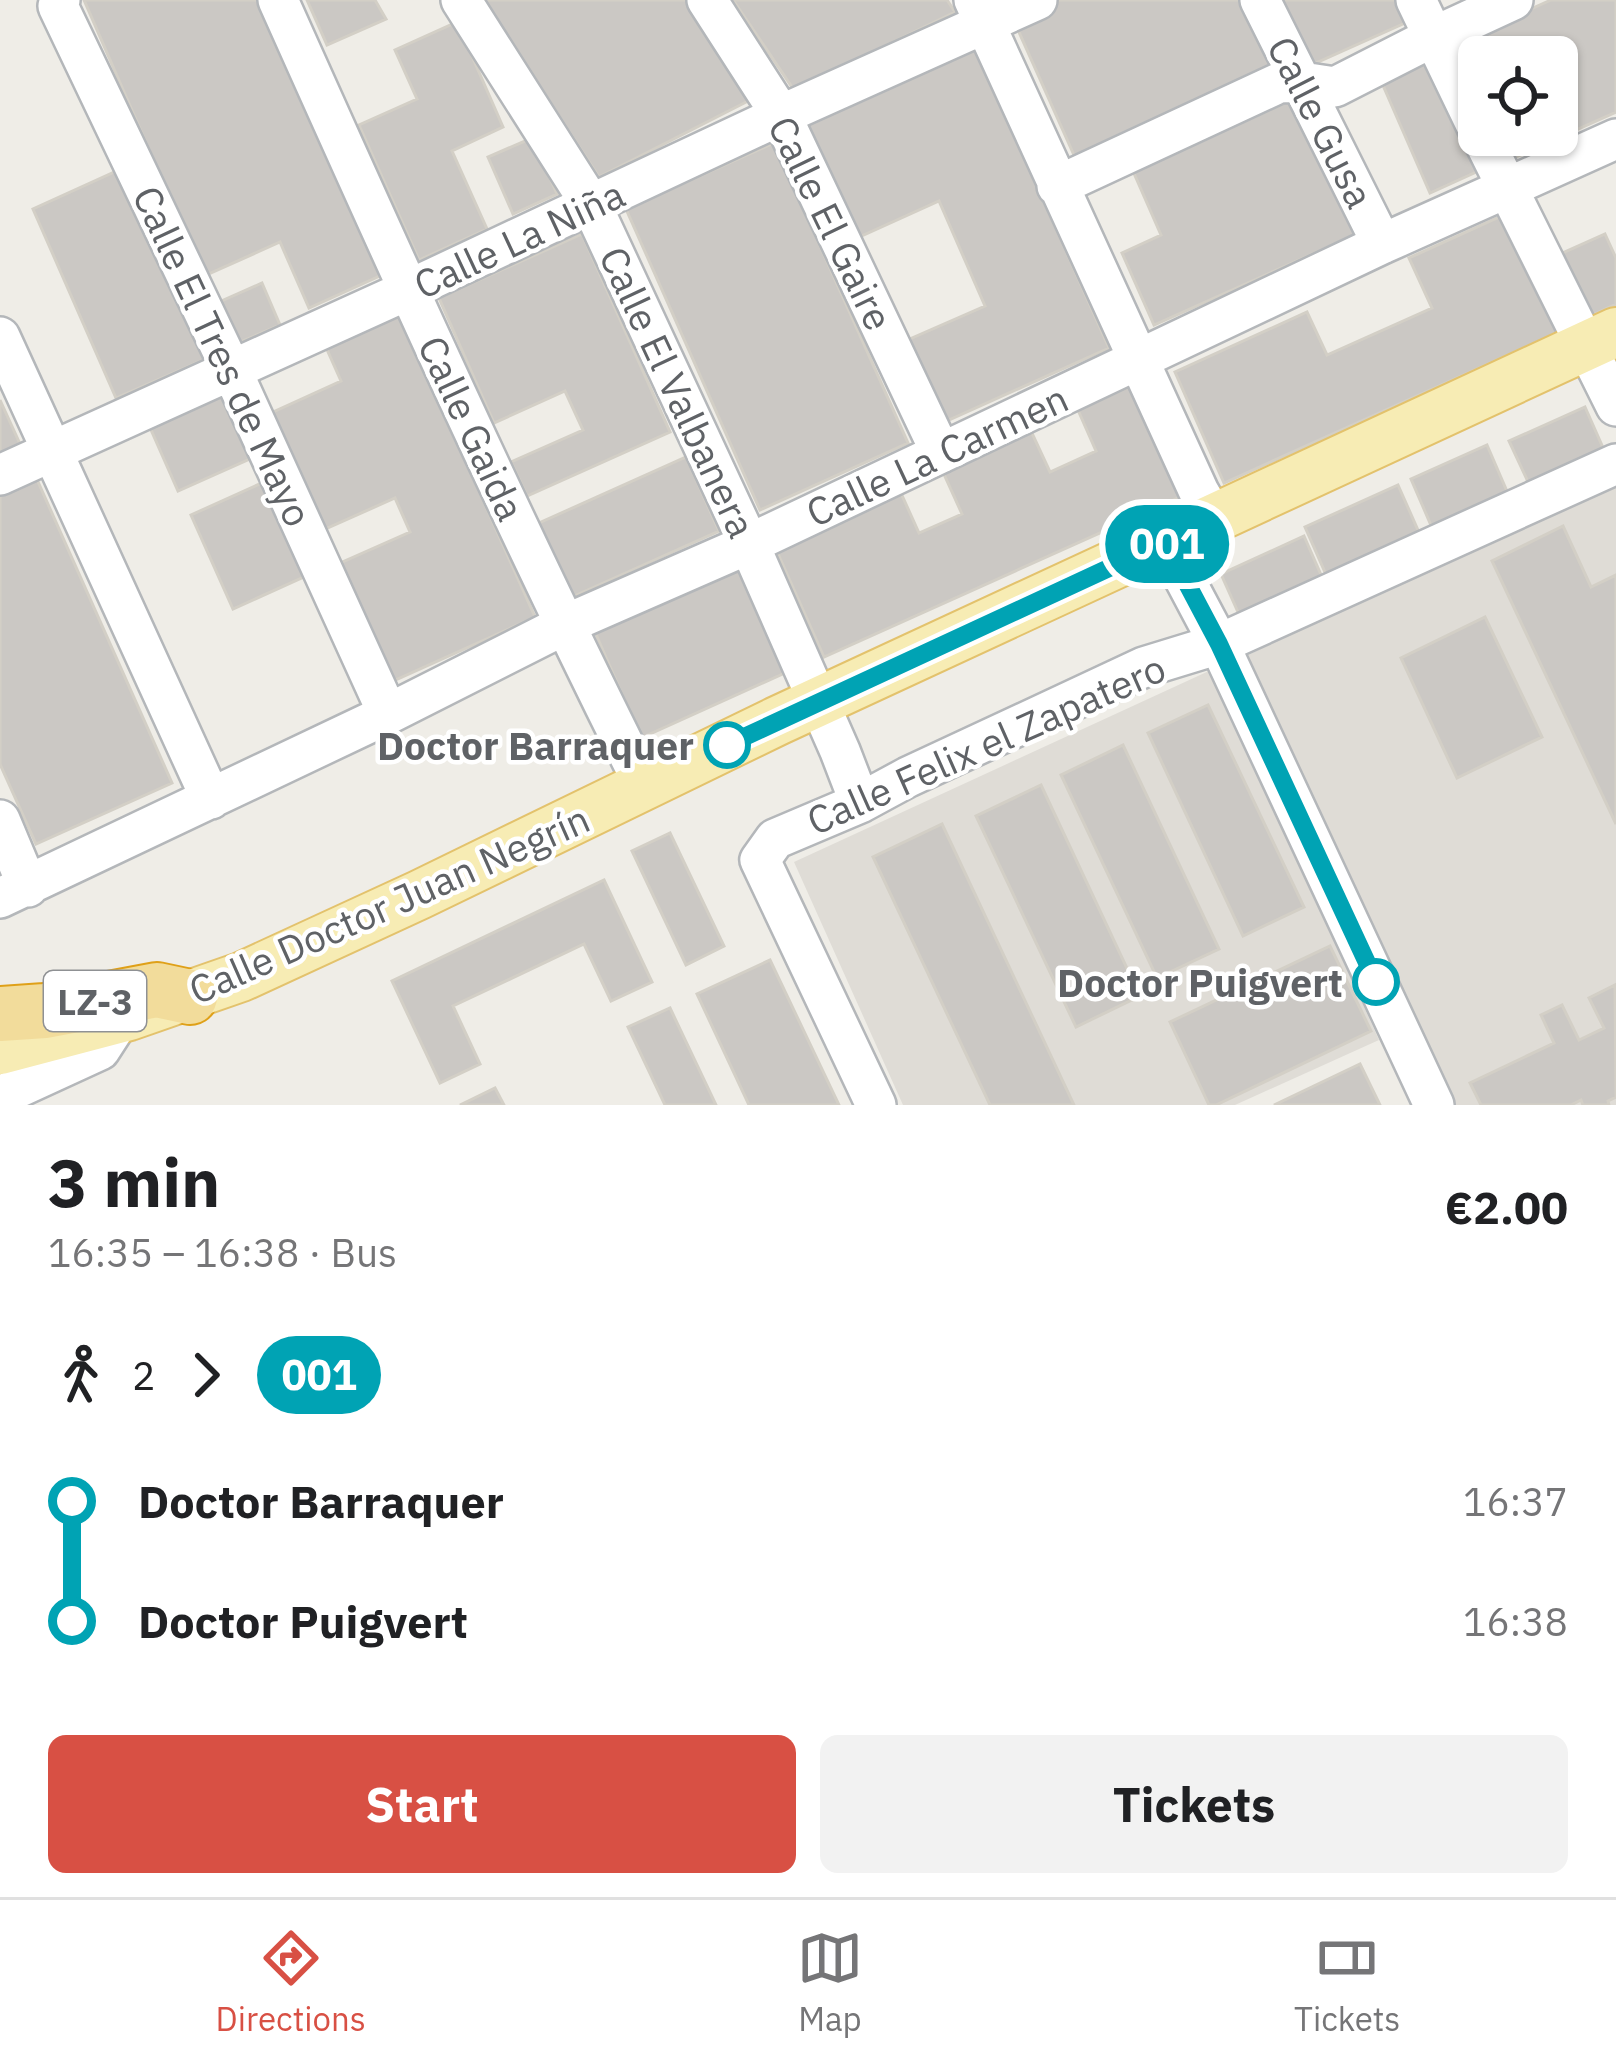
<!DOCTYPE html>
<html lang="en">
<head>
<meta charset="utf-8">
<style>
  :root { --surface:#fff; --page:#f2f2f2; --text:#202124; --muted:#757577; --line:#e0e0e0; --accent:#d85044 }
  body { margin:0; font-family:"IBM Plex Sans",sans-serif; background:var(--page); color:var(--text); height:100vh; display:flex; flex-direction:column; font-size:45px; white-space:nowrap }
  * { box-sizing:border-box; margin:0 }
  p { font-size:39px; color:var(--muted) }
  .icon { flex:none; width:66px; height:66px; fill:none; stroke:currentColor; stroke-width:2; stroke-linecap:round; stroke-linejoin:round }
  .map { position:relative; height:1105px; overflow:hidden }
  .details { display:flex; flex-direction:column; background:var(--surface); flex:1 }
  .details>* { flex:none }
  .badge { padding:0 24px; border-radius:39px; font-size:42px; line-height:78px }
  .tools { position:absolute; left:1458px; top:36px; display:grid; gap:24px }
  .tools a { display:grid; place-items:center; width:120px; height:120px; border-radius:18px; background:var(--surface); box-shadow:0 3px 9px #0004; font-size:60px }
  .map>.badge { position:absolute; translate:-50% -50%; box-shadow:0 0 0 6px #fff }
  .legs { display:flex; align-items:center; gap:18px; height:132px; padding:0 48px; font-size:39px }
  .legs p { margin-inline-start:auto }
  .overview { display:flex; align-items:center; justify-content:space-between; height:204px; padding:0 48px }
  h1 { font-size:66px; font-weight:700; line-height:90px }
  .cta { display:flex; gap:24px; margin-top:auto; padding:24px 48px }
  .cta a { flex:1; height:138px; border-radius:18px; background:var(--accent); color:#fff; font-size:48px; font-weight:700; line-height:138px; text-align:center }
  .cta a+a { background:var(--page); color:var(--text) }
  ul { padding:0 48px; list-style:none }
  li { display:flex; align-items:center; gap:42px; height:120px; font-size:45px }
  li i { display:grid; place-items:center; width:18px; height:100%; margin:0 15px; background:currentColor }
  li i::after { content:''; width:30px; height:30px; margin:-15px; border:9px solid; border-radius:50%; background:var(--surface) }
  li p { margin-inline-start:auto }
  li:first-child i { background:linear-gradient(#0000 50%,currentColor 0) }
  li:last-child i { background:linear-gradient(currentColor 50%,#0000 0) }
  .menu { display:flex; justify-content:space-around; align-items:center; height:168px; border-top:3px solid var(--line); background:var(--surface); font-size:33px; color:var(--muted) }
  .menu a { display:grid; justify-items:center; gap:6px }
  .menu .selected { color:var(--accent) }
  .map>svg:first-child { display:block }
  .education { fill:#dfdcd6 }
  .building { fill:#cbc8c4; stroke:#d3cfc6; stroke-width:3 }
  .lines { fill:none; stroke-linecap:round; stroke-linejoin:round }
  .minor-casing { stroke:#b4b7ba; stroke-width:44 }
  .major-casing { stroke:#e3c26c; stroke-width:52 }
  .highway-casing { stroke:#dfa018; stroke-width:58 }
  .minor { stroke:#fff; stroke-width:39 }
  .major { stroke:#f7ecb4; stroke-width:48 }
  .highway { stroke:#f2dc9b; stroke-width:54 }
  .line-1-casing { stroke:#fff; stroke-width:27 }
  .line-1 { stroke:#00a3b4; stroke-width:18 }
  .stop-1-dot { fill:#fff; stroke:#00a3b4; stroke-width:6 }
  .labels { text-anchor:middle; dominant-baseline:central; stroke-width:9; stroke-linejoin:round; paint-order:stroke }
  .shield { fill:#fff; stroke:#8f9194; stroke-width:3 }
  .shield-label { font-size:36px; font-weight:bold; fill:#5f6266 }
  .street-label { font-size:39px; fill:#5f6266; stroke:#fff }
  .stop-label { font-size:39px; font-weight:bold; fill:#5f6266; stroke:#fff; text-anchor:end }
</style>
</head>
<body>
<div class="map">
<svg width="1616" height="1105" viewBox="0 0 1616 1105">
  <rect width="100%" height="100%" fill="#efede7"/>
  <path class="education" d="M1616,479V1105H1455L1414,1023L1248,655Z
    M1211,670L1379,1040L1235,1105H903L794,862Z"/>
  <path class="building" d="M84,0H258L384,274L309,308L280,242L204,276Z
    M307,0H375L386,19L327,45Z
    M483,0H689L754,98L599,177Z
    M733,0H947L955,12L794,90Z
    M1059,0H1245L1278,74L1078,164L1014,21Z
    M1280,0H1395L1405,23L1309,66Z
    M1551,0H1616V112L1516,157L1507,135H1557V57H1479V73L1464,39Z
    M457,22L503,127L452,151L487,229L419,260L359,125L417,99L395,50Z
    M975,46L1109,348L940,424L903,342L985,306L939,201L857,238L806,123Z
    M1437,59L1485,168L1430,193L1382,83Z
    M1296,98L1357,234L1154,325L1122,253L1161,235L1133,171Z
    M532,138L557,194L513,214L488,157Z
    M774,143L908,443L760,510L626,209Z
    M121,169L205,359L116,398L33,209Z
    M1506,214L1559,332L1224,483L1175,372L1307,312L1327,355L1432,308L1409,258Z
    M582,234L670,432L527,496L511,462L583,430L565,391L494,423L439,298Z
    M1605,234L1616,258V304L1586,318L1558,255Z
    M262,283L280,325L236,344L217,303Z
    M399,311L535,617L391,682L338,564L410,532L395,498L323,530L271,413L341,381L325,345Z
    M1131,386L1180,497L824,657L775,547L900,491L919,533L962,514L943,472L1031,431L1050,472L1096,451L1078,410Z
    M221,390L252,458L178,491L148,423Z
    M0,400L20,444L0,453Z
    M1585,407L1604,450L1529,484L1509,441Z
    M1487,445L1509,496L1433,530L1411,479Z
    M686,457L719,531L572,597L539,523Z
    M35,475L172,783L36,844L0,764V491Z
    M264,482L306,576L233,609L191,515Z
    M1398,485L1421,537L1328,579L1305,527Z
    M1563,526L1591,587L1616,575V824L1492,561Z
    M1304,536L1325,584L1242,621L1221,574Z
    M740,567L787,672L641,738L595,632Z
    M1485,617L1542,737L1457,778L1401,658Z
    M1208,705L1304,907L1243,936L1148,733Z
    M1123,745L1219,949L1157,978L1061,775Z
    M1041,785L1140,996L1076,1027L976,816Z
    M942,824L1074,1105H990L873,857Z
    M670,833L724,946L686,965L632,851Z
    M604,880L652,982L611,1001L584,944L453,1006L480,1064L440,1083L392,981Z
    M1330,946L1371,1031L1216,1105H1209L1170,1022Z
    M770,960L839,1105H749L697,994Z
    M1615,985L1616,1097L1608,1101L1609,1105H1583L1581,1100L1571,1105H1481L1470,1083L1554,1043L1541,1015L1562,1005L1579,1040L1604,1028L1589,998Z
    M670,1008L716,1105H665L628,1027Z
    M1360,1064L1380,1105H1274Z
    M495,1088L504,1105H460Z"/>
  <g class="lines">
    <defs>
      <path id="minor" d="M60,0L58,6L232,371L388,714
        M278,0C396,264 515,528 645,787
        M461,0L592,206L749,544L840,751L860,803
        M707,0L781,115L941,453
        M974,0L1199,492L1214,518
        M1260,0L1382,244
        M1416,0L1479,131
        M1481,135L1616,406
        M1057,186L1279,83L1302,82L1335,87L1433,37L1513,0
        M0,337L211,799
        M0,475L408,290L781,115L1037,0
        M1165,542L1219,644L1434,1105
        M0,820L28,887
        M0,898L388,714L564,625L749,544L1382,244L1616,139
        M0,1096L100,1050L120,1019
        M876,1105L760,860L775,839L860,803L908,777L1144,667L1219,644L1616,464"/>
      <path id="major" d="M0,1050L129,1016L241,977L419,895L777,721L1616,332"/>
      <path id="highway" d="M0,1014L45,1011L157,990L190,997"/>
    </defs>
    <use href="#minor" class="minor-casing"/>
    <use href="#major" class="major-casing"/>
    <use href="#highway" class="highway-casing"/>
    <use href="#minor" class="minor"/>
    <use href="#major" class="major"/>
    <use href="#highway" class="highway"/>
  </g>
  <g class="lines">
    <defs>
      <path id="line-1" d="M727,745L1165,542L1219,644L1376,982"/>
    </defs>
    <use href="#line-1" class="line-1-casing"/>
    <use href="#line-1" class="line-1"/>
  </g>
  <g class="stop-1-dot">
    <circle cx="727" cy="745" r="21"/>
    <circle cx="1376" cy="982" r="21"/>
  </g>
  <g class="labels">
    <rect class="shield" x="44" y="971" width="102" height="60" rx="9"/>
    <g class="shield-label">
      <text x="95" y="1001">LZ-3</text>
    </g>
    <g class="street-label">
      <text transform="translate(1321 122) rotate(63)">Calle Gusa</text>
      <text transform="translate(831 223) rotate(64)">Calle El Gaire</text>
      <text transform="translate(519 239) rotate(-25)">Calle La Niña</text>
      <text transform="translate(223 356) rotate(65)">Calle El Tres de Mayo</text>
      <text transform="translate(678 392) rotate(65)">Calle El Valbanera</text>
      <text transform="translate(472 428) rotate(65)">Calle Gaida</text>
      <text transform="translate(937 455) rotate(-25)">Calle La Carmen</text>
      <text transform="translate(986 744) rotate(-24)">Calle Felix el Zapatero</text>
      <text transform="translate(389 904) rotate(-24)">Calle Doctor Juan Negrín</text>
    </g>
    <g class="stop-label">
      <text x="694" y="745">Doctor Barraquer</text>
      <text x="1343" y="982">Doctor Puigvert</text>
    </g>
  </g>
</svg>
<div class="tools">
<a><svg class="icon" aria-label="locate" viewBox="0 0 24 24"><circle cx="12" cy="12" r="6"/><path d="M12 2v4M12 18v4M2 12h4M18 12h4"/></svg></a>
</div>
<b class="badge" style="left:1167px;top:544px;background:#00a3b4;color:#fff">001</b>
</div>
<section class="details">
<div class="overview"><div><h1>3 min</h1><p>16:35 – 16:38 · Bus</p></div><b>€2.00</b></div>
<div class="legs"><svg class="icon" aria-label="walk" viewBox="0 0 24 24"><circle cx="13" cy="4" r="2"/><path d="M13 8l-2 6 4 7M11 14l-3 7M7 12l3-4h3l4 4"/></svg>2<svg class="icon" aria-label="forward" viewBox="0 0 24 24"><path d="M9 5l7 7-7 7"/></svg><b class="badge" style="background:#00a3b4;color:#fff">001</b></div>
<ul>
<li><i style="color:#00a3b4"></i><b>Doctor Barraquer</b><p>16:37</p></li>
<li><i style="color:#00a3b4"></i><b>Doctor Puigvert</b><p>16:38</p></li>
</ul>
<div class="cta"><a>Start</a><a>Tickets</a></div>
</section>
<nav class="menu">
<a class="selected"><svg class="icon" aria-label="directions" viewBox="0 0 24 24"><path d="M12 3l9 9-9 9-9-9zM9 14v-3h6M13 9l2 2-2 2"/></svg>Directions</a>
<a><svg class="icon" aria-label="map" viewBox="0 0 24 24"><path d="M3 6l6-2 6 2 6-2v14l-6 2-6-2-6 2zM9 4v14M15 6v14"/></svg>Map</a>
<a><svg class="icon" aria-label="tickets" viewBox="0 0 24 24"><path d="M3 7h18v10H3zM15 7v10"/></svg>Tickets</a>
</nav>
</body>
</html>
